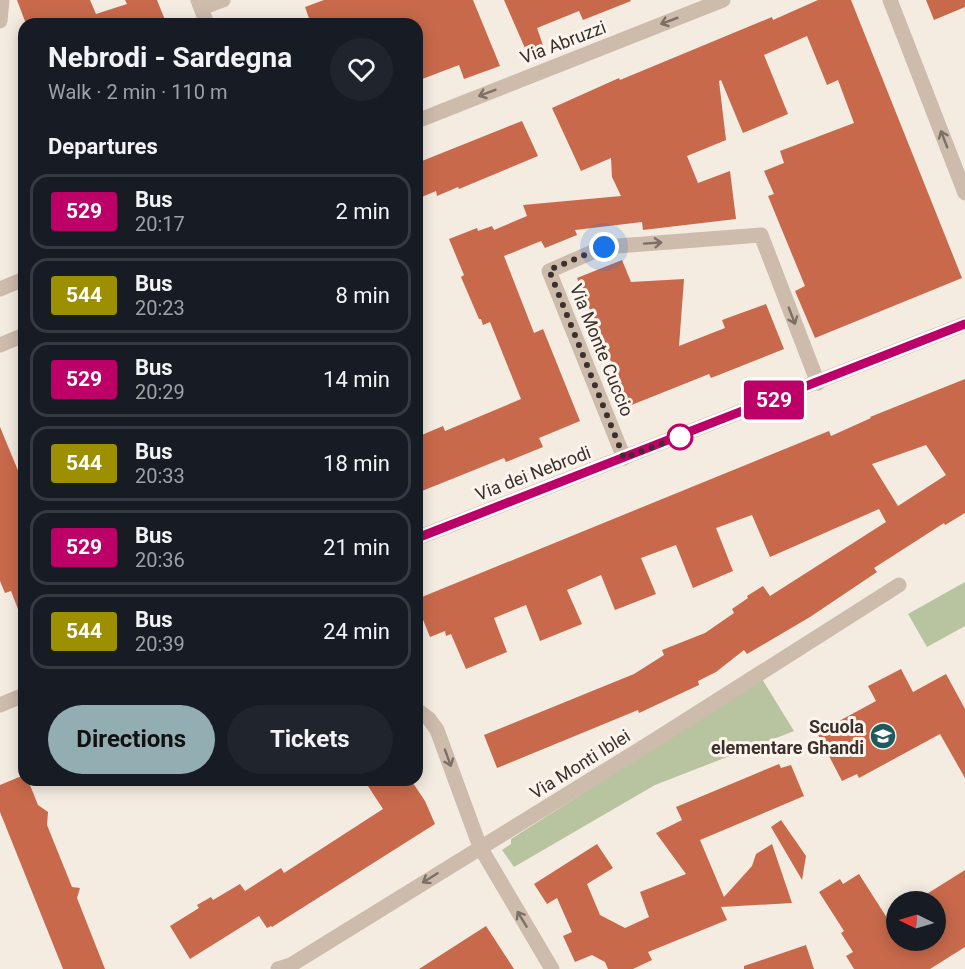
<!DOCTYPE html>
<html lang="en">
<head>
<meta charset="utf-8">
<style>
  :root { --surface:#171b24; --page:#20242c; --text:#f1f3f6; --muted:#9ea1a6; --line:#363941; --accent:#92aeb2 }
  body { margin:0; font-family:Roboto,sans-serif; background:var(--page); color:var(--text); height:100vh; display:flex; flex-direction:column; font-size:22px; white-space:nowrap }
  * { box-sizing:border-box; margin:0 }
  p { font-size:20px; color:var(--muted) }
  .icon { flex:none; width:33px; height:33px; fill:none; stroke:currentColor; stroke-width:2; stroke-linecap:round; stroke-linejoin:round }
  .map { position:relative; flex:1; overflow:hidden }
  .details { position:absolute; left:18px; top:18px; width:405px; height:768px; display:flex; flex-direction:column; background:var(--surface); border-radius:18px; box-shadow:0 3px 15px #0003 }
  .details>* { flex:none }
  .badge { padding:0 12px; border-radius:4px; font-size:21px; line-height:39px }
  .needle { width:39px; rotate:275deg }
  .tools { position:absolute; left:886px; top:891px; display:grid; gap:12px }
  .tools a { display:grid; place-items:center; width:60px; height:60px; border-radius:50%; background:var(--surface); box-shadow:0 3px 15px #0003; font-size:30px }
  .you { position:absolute; width:30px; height:30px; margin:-15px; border:4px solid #fff; border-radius:50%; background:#1a73e8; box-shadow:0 0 0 9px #1a73e833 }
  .map>.badge { position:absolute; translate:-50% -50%; box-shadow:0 0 0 3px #fff }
  h2 { padding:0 30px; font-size:22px; line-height:54px }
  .round { display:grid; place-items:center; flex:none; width:63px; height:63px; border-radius:32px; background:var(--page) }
  .summary { display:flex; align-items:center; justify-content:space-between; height:102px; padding:0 30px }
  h1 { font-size:28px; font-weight:700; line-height:45px }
  .action { display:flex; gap:12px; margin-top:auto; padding:12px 30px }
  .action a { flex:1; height:69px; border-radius:36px; background:var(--accent); color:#111; font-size:24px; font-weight:700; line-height:69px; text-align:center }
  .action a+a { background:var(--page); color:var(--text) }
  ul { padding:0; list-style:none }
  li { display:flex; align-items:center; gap:18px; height:75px; margin:0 12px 9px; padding:0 18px; border:3px solid var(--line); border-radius:18px }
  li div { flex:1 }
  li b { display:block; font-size:22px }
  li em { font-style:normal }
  li .badge { min-width:66px; font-weight:700; text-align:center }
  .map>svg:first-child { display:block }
  .green { fill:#b8c4a0 }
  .building { fill:#c8694b; fill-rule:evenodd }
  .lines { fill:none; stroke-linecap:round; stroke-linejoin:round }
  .minor { stroke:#cdbbac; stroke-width:15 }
  .oneway { stroke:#7d6f65 }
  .line-casing { stroke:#fff; stroke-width:14 }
  .line { stroke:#bc0067; stroke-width:9 }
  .walk { stroke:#3b302b; stroke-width:6; stroke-dasharray:0 10.8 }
  .stop-dot { fill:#fff; stroke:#bc0067; stroke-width:3 }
  .labels { text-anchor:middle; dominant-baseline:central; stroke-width:6; stroke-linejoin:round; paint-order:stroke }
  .street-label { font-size:18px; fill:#3b302b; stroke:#fbf5ee }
  .poi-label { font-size:18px; font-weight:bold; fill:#3b302b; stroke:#fbf5ee; text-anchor:end }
</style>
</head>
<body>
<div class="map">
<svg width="965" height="969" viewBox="0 0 965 969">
  <rect width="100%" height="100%" fill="#f4ebe1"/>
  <path class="green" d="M965,582V626L927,647L908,614Z
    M762,679L794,731L655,785L514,867L502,850L511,844V839Z"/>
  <path class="building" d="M17,0H90L96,14L127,4L125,0H157L165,20L155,24H26Z
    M324,0H473L500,66L464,79L459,65L417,81V24H311L305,7Z
    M504,0H630L631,1L583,20L579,11L537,28L544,48L528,55Z
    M818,0H851L962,278L815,338L795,291L805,286L768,196L774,194L764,171L784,163L780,151L854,123L838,80L827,85L807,36L764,55L788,114L743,133L721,80L719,81L726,140L687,156L698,183L730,171L736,219L643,230L642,222L575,230L577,235L545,248L541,241L504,256L534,333L543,329L580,421L539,438L543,447L506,462L504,458L417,493V437L443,426L445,431L521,399L490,322L483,325L481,319H479L461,277L464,275L449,239L477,228L478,231L492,226L494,230L527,216L523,205L621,196L612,177L611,158L581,171L552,108L619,78L620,80L772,17L773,20Z
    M926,0H965V7L934,20Z
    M522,121L538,156L459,189L458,187L437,196L436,191L417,199V163Z
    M622,260L631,282L684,279L679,346L725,328L722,320L766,304L784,349L711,378L709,374L629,406L577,278Z
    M965,379V513L945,525L944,523L874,568L877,572L810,617L747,654L744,650L716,672L698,681L699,685L639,713L638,710L497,768L484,735L634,674L664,655L662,650L705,633L734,613L732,609L748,598L747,596L763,586L770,596L886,522L879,509L770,557L752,515L716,528L733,571L693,588L676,545L641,558L656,594L615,610L601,575L567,590L582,624L540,641L526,605L494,618L507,652L466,669L451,634L446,636L445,631L430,637L417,605V599L829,431L831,436L871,418L870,417ZM926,445L946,475L898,506L872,464Z
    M0,427L24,485L23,622L11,591L5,593L0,581Z
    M901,669L913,692L946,674L965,709V778L940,734L859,778L857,774L842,781L817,733L876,701L868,686Z
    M779,764L781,768L791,765L804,796L700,840L724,897L752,866L756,854L772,844L792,903L721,907L727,920L648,952L652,960L633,969H608L605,962L592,955L575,962L563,936L572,932L557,898L547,904L534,884L597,844L613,868L587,884L600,915L625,928L649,917L640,892L686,874L656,833L682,820L676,807Z
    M24,775V780H28L38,805L48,812L47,825L72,887L80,888L77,898L105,969H63L0,812V785Z
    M364,780H411L425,801L435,824L272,927L271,926L267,928L259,916L190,959L170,926L199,908L197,905L211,897L213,900L240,884L245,891L281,868L284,873L383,809Z
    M781,820L806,856L802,880L771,827Z
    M965,870V947L930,969H854L846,956L853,952L841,933L844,931L819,892L840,879L843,884L859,874L887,918L897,912V940H936V902H914Z
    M486,926L514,969H419Z
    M806,945L814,969H744V966Z"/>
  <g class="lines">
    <path class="minor" d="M198,0L207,24
      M890,0L965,193
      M201,8L223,0
      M0,21L2,0
      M417,121L723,0
      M0,289L24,279
      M0,345L24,335
      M624,458L549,271L604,247L761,235L818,383
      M417,538L965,324
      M0,705L24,695
      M417,710L429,719L437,730L480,847L552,969
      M278,969L291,965L655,740L899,585"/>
  </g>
  <defs><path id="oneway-shaft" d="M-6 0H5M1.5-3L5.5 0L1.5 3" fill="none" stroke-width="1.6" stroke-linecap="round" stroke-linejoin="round" transform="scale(1.5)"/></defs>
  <g class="oneway">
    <use href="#oneway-shaft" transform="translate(669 21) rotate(159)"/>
    <use href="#oneway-shaft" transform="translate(487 93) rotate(159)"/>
    <use href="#oneway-shaft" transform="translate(944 139) rotate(-111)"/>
    <use href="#oneway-shaft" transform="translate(653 243) rotate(-4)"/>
    <use href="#oneway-shaft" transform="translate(792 316) rotate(69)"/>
    <use href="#oneway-shaft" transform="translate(448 758) rotate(70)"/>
    <use href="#oneway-shaft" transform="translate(430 878) rotate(148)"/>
    <use href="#oneway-shaft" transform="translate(522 919) rotate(-121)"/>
  </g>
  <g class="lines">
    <defs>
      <path id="line" d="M417,538L965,324"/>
    </defs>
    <use href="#line" class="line-casing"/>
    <use href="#line" class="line"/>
    <path class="walk" d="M604,247L549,270L624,458L689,433L680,437"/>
  </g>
  <defs>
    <symbol id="school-disc" viewBox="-11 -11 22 22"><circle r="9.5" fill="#1f5a5e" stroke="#fbf5ee"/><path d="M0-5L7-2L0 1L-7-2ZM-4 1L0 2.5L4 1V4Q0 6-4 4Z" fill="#fff"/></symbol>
  </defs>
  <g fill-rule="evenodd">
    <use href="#school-disc" x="868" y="721" width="30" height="30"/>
  </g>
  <circle class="stop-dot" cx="680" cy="437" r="12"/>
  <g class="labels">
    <g class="street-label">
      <text transform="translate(563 42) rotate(-21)">Via Abruzzi</text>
      <text transform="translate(602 350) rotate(68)">Via Monte Cuccio</text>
      <text transform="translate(533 473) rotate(-21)">Via dei Nebrodi</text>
      <text transform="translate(580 764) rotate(-32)">Via Monti Iblei</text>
    </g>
    <g class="poi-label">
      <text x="864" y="726">Scuola<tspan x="864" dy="21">elementare Ghandi</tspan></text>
    </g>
  </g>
</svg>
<div class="tools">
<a><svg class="needle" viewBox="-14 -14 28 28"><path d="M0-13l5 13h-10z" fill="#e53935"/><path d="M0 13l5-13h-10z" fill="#9ea1a6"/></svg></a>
</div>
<div class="you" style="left:604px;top:247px"></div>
<b class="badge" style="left:774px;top:400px;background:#bc0067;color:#fff">529</b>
<section class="details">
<div class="summary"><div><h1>Nebrodi - Sardegna</h1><p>Walk · 2 min · 110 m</p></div><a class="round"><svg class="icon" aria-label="heart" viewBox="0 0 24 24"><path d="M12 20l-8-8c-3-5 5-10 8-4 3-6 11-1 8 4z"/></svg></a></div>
<h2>Departures</h2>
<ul>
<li><span class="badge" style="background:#bc0067;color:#fff">529</span><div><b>Bus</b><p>20:17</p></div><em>2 min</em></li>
<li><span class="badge" style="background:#9c8f00;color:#fff">544</span><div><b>Bus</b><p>20:23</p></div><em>8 min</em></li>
<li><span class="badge" style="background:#bc0067;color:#fff">529</span><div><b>Bus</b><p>20:29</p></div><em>14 min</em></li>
<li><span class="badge" style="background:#9c8f00;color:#fff">544</span><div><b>Bus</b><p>20:33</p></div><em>18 min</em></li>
<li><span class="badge" style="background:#bc0067;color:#fff">529</span><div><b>Bus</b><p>20:36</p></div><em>21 min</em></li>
<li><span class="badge" style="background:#9c8f00;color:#fff">544</span><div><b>Bus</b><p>20:39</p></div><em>24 min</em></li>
</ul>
<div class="action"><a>Directions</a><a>Tickets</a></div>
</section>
</div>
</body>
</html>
